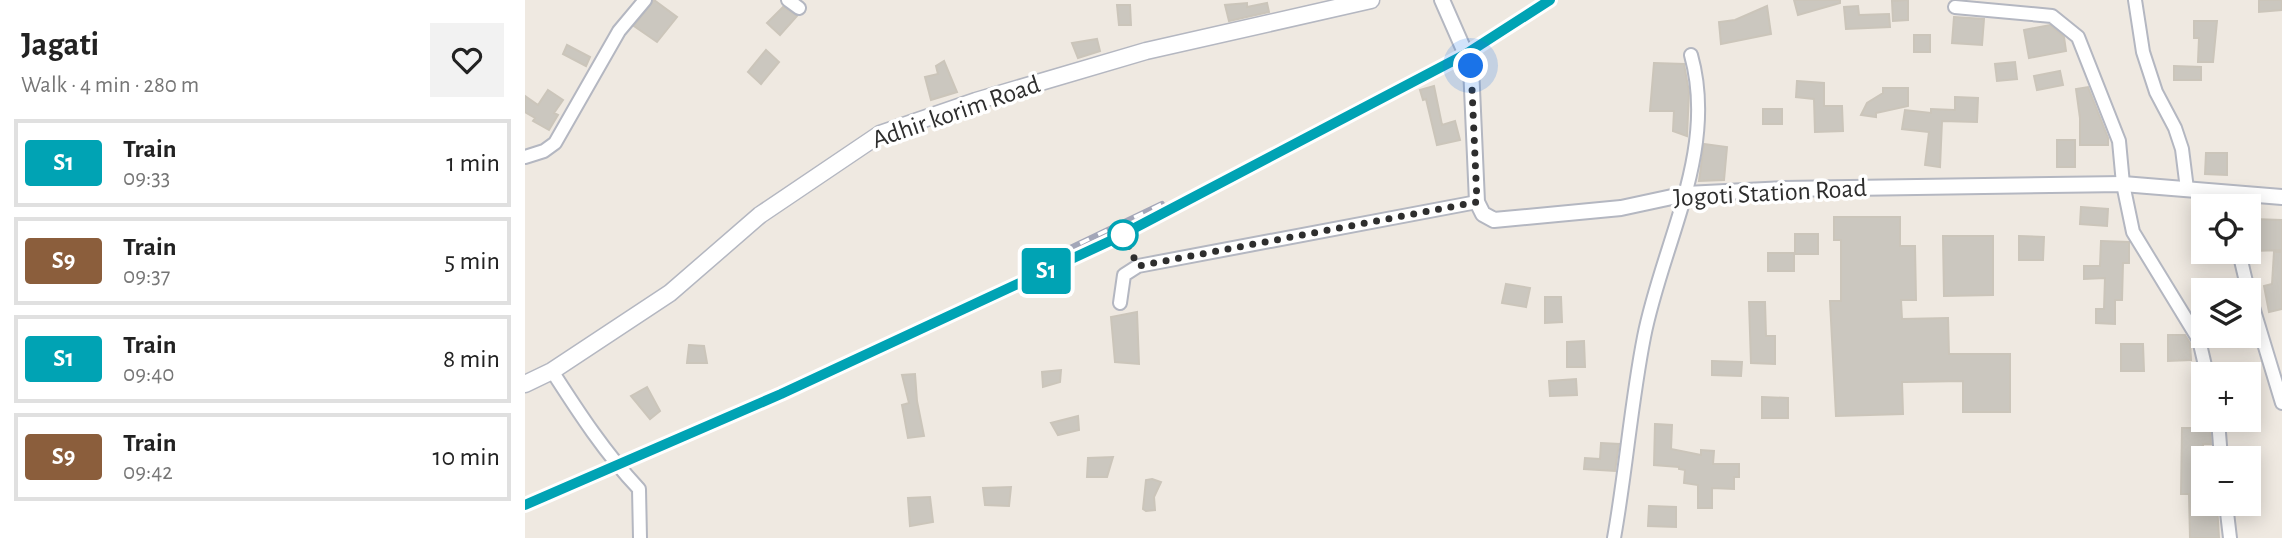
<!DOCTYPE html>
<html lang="en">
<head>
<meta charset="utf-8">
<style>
  :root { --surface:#fff; --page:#f2f2f2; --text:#222; --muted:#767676; --line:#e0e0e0 }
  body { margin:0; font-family:"Alegreya Sans",sans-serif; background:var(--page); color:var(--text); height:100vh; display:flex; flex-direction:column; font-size:26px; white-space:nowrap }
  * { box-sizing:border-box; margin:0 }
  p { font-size:23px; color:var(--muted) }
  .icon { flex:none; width:38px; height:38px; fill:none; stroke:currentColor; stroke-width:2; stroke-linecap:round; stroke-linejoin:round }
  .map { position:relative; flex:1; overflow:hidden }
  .details { display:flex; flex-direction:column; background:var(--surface); width:525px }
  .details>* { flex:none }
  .badge { padding:0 14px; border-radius:5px; font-size:24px; line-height:46px }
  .controls { position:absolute; left:1666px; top:194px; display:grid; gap:14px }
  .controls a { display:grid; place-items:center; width:70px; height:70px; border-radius:0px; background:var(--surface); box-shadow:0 4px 18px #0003; font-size:35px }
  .you { position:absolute; width:35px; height:35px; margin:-18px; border:5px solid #fff; border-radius:50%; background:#1a73e8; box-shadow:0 0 0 10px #1a73e833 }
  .map>.badge { position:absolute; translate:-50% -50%; box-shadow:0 0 0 4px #fff }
  .round { display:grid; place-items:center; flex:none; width:74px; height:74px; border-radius:0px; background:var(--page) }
  .summary { display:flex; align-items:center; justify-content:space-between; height:119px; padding:0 21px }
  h1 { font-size:33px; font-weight:700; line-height:52px }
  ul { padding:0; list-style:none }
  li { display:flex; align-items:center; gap:21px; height:88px; margin:0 14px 10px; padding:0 7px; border:4px solid var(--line); border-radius:0px }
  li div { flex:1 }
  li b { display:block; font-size:26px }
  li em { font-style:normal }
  li .badge { min-width:77px; font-weight:700; text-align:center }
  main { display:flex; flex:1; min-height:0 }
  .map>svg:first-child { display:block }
  .building { fill:#cbc7bf; stroke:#cbc5ba; stroke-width:2 }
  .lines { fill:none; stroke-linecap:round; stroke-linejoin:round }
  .minor-casing { stroke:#b4b7c1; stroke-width:16 }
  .tertiary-casing { stroke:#b4b7c1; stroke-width:18 }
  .secondary-casing { stroke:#b4b7c1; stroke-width:19 }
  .minor { stroke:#fff; stroke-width:12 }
  .tertiary { stroke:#fff; stroke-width:14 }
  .secondary { stroke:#fff; stroke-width:16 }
  .rail-casing { stroke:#a3a6b8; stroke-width:6 }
  .rail { stroke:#fff; stroke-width:3.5; stroke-dasharray:10; stroke-linecap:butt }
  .line-casing { stroke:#fff; stroke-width:16 }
  .line { stroke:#00a3b4; stroke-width:10 }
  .walk { stroke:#2e2e2e; stroke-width:7; stroke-dasharray:0 12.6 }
  .stop-dot { fill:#fff; stroke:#00a3b4; stroke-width:3.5 }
  .labels { text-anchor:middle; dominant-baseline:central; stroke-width:7; stroke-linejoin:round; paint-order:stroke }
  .street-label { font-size:26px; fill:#2e2e2e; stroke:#fff }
</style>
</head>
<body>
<main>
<section class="details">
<div class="summary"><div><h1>Jagati</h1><p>Walk · 4 min · 280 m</p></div><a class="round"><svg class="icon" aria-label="heart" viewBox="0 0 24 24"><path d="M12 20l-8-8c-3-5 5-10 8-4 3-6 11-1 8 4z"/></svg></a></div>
<ul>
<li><span class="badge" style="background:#00a3b4;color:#fff">S1</span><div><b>Train</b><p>09:33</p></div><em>1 min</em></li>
<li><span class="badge" style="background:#8b5e3c;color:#fff">S9</span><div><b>Train</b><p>09:37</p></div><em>5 min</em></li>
<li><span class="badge" style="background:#00a3b4;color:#fff">S1</span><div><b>Train</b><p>09:40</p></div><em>8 min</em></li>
<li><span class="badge" style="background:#8b5e3c;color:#fff">S9</span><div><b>Train</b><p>09:42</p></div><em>10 min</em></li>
</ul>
</section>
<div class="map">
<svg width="1757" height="538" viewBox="0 0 1757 538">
  <rect width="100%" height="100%" fill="#efe9e1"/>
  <path class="building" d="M129,0L152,17L132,42L109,26Z
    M1269,0H1315V3L1273,15Z
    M1383,0V20L1368,21L1367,1Z
    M1734,0H1757V10L1734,12Z
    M722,3V7L742,3L744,12L704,21L700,5Z
    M592,5H605L606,25H594Z
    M1242,6L1246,34L1196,44L1194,22L1210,20Z
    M1333,6L1334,15L1364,14L1365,27L1321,29L1319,7Z
    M258,7L272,16L255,35L242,23Z
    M1429,17L1459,19L1457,45L1427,43Z
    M1669,21H1692L1688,62H1673L1674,38H1669Z
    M1525,25L1539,37L1541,51L1504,58L1499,30Z
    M1389,35H1405V52H1389Z
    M572,39L575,51L553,58L547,43Z
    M42,45L65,57L61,66L38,54Z
    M241,50L254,62L236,84L223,72Z
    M419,61L432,92L406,100L400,77L413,74L411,66Z
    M1490,62L1492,79L1472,81L1470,64Z
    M1129,63L1159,64L1164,92L1162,136L1148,131L1149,111H1125Z
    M1649,66L1676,67V80H1649Z
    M1535,71L1538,85L1512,90L1509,76Z
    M1272,81L1299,83V106H1317L1318,131L1290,132L1289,99L1271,97Z
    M909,86L917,125L930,121L935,140L912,145L901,99L898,100L895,90Z
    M1563,87L1583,138V145H1555V118L1551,89Z
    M1358,88H1383V106L1351,113V117L1336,115L1342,103L1358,93Z
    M23,90L38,100L29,113L33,115L24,130L8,121L10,118L0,112V96L13,105Z
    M1430,97L1453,98L1452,122L1417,121L1415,167L1400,165L1404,132L1377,129L1380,110L1406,113V109L1430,110Z
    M1238,109H1257V124H1238Z
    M1532,140H1550V167H1532Z
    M1179,144L1202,147L1199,180L1174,181Z
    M1681,153H1702V175L1680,174Z
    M1556,207L1583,209L1582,226L1555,224Z
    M1309,217H1375V246H1390L1391,300H1376L1377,319L1423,318L1424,354H1485V412H1438V381L1381,382H1377L1378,414L1311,416L1305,301H1316V240H1309Z
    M1728,219L1757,220V250L1729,251Z
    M1270,234H1293V254H1270Z
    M1418,236H1468V295L1419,296Z
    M1494,236L1519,237L1518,260H1494Z
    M1576,241L1604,242V263H1598L1597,300H1590V324L1571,323V309H1579L1580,278L1559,279V266H1575Z
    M1749,252H1757V309L1744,312L1739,286L1747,284Z
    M1243,253H1269V271H1243Z
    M981,284L1005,288L1001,307L977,303Z
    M1020,297H1036L1037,322L1020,323Z
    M1224,302H1240L1241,336H1250V364L1226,363Z
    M612,312L614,364L590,362L586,317Z
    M1643,335H1660L1665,343L1666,360L1643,361Z
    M1059,341L1060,367H1042V342Z
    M1596,344H1618L1619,371H1596Z
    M164,345L179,346L182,363H162Z
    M1187,361L1217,362L1216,376L1187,375Z
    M536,370L535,382L518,387L517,372Z
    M390,374L392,401L399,436L383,438L377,405L384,403L377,375Z
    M1051,379L1052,395L1025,396L1024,381Z
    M122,387L135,411L125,419L106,396Z
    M1237,397L1263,398V418H1237Z
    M553,416L554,430L533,435L526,423Z
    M1130,424L1147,425L1146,449L1176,455V450L1189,451L1188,464H1214V477H1209V489L1187,488V508H1173V485L1159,483L1160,470L1154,469V467L1129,465Z
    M1657,428H1685L1686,444H1678V504H1692L1694,538H1665L1664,494H1656Z
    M1076,443L1094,444L1090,471L1059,469L1060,458L1075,459Z
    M588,457L582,477H562L563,458Z
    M627,479L636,482L629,497L630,510L621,511L618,509L621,480Z
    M486,487L484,506L460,505L458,488Z
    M405,497L408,522L385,526L383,498Z
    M1124,506L1151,507V527L1123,526Z"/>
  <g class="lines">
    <defs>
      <path id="minor" d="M263,0L274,8
        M1610,0L1618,52L1631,92L1650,128L1657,149L1662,189
        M1430,7L1527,16L1553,37L1594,141L1598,184L1608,232L1674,340L1682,374
        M0,157L19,151L30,143L94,31L120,0
        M1706,193L1708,206
        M1714,252L1723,290
        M1724,294L1757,403
        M595,303L599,275L613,266L952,202
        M27,371C54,413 80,453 114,489L115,538
        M1693,420L1696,458
        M1701,504L1705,538
        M1089,538C1101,471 1106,403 1119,337C1137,244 1193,151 1166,55"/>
      <path id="tertiary" d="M917,0L946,66L952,202L958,214L969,220L1096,208L1161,194L1258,189L1598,184L1757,197"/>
      <path id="secondary" d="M0,384L27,371L145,293L235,215L355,134L451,101L621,51L846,0"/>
    </defs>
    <use href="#minor" class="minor-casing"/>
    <use href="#tertiary" class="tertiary-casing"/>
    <use href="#secondary" class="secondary-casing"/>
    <use href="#minor" class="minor"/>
    <use href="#tertiary" class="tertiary"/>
    <use href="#secondary" class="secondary"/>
    <defs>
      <path id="rail" d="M537,252L637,204
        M0,505L256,394L585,241L941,54L1025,0"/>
    </defs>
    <use href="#rail" class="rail-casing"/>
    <use href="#rail" class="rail"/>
  </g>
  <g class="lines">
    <defs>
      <path id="line" d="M0,505L256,394L585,241L941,54L1025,0"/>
    </defs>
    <use href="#line" class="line-casing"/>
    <use href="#line" class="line"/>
    <path class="walk" d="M598,235L613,266L952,202L946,66"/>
  </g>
  <circle class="stop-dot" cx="598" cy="235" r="14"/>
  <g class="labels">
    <g class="street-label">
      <text transform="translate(431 112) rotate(-19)">Adhir korim Road</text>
      <text transform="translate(1245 193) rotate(-3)">Jogoti Station Road</text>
    </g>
  </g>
</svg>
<div class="controls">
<a><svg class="icon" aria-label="locate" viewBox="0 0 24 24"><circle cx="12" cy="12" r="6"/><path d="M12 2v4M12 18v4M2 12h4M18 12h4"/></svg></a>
<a><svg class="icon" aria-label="layers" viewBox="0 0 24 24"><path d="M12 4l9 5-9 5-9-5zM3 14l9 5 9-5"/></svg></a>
<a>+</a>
<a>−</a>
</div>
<div class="you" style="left:946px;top:66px"></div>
<b class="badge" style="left:521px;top:271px;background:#00a3b4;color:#fff">S1</b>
</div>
</main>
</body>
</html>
